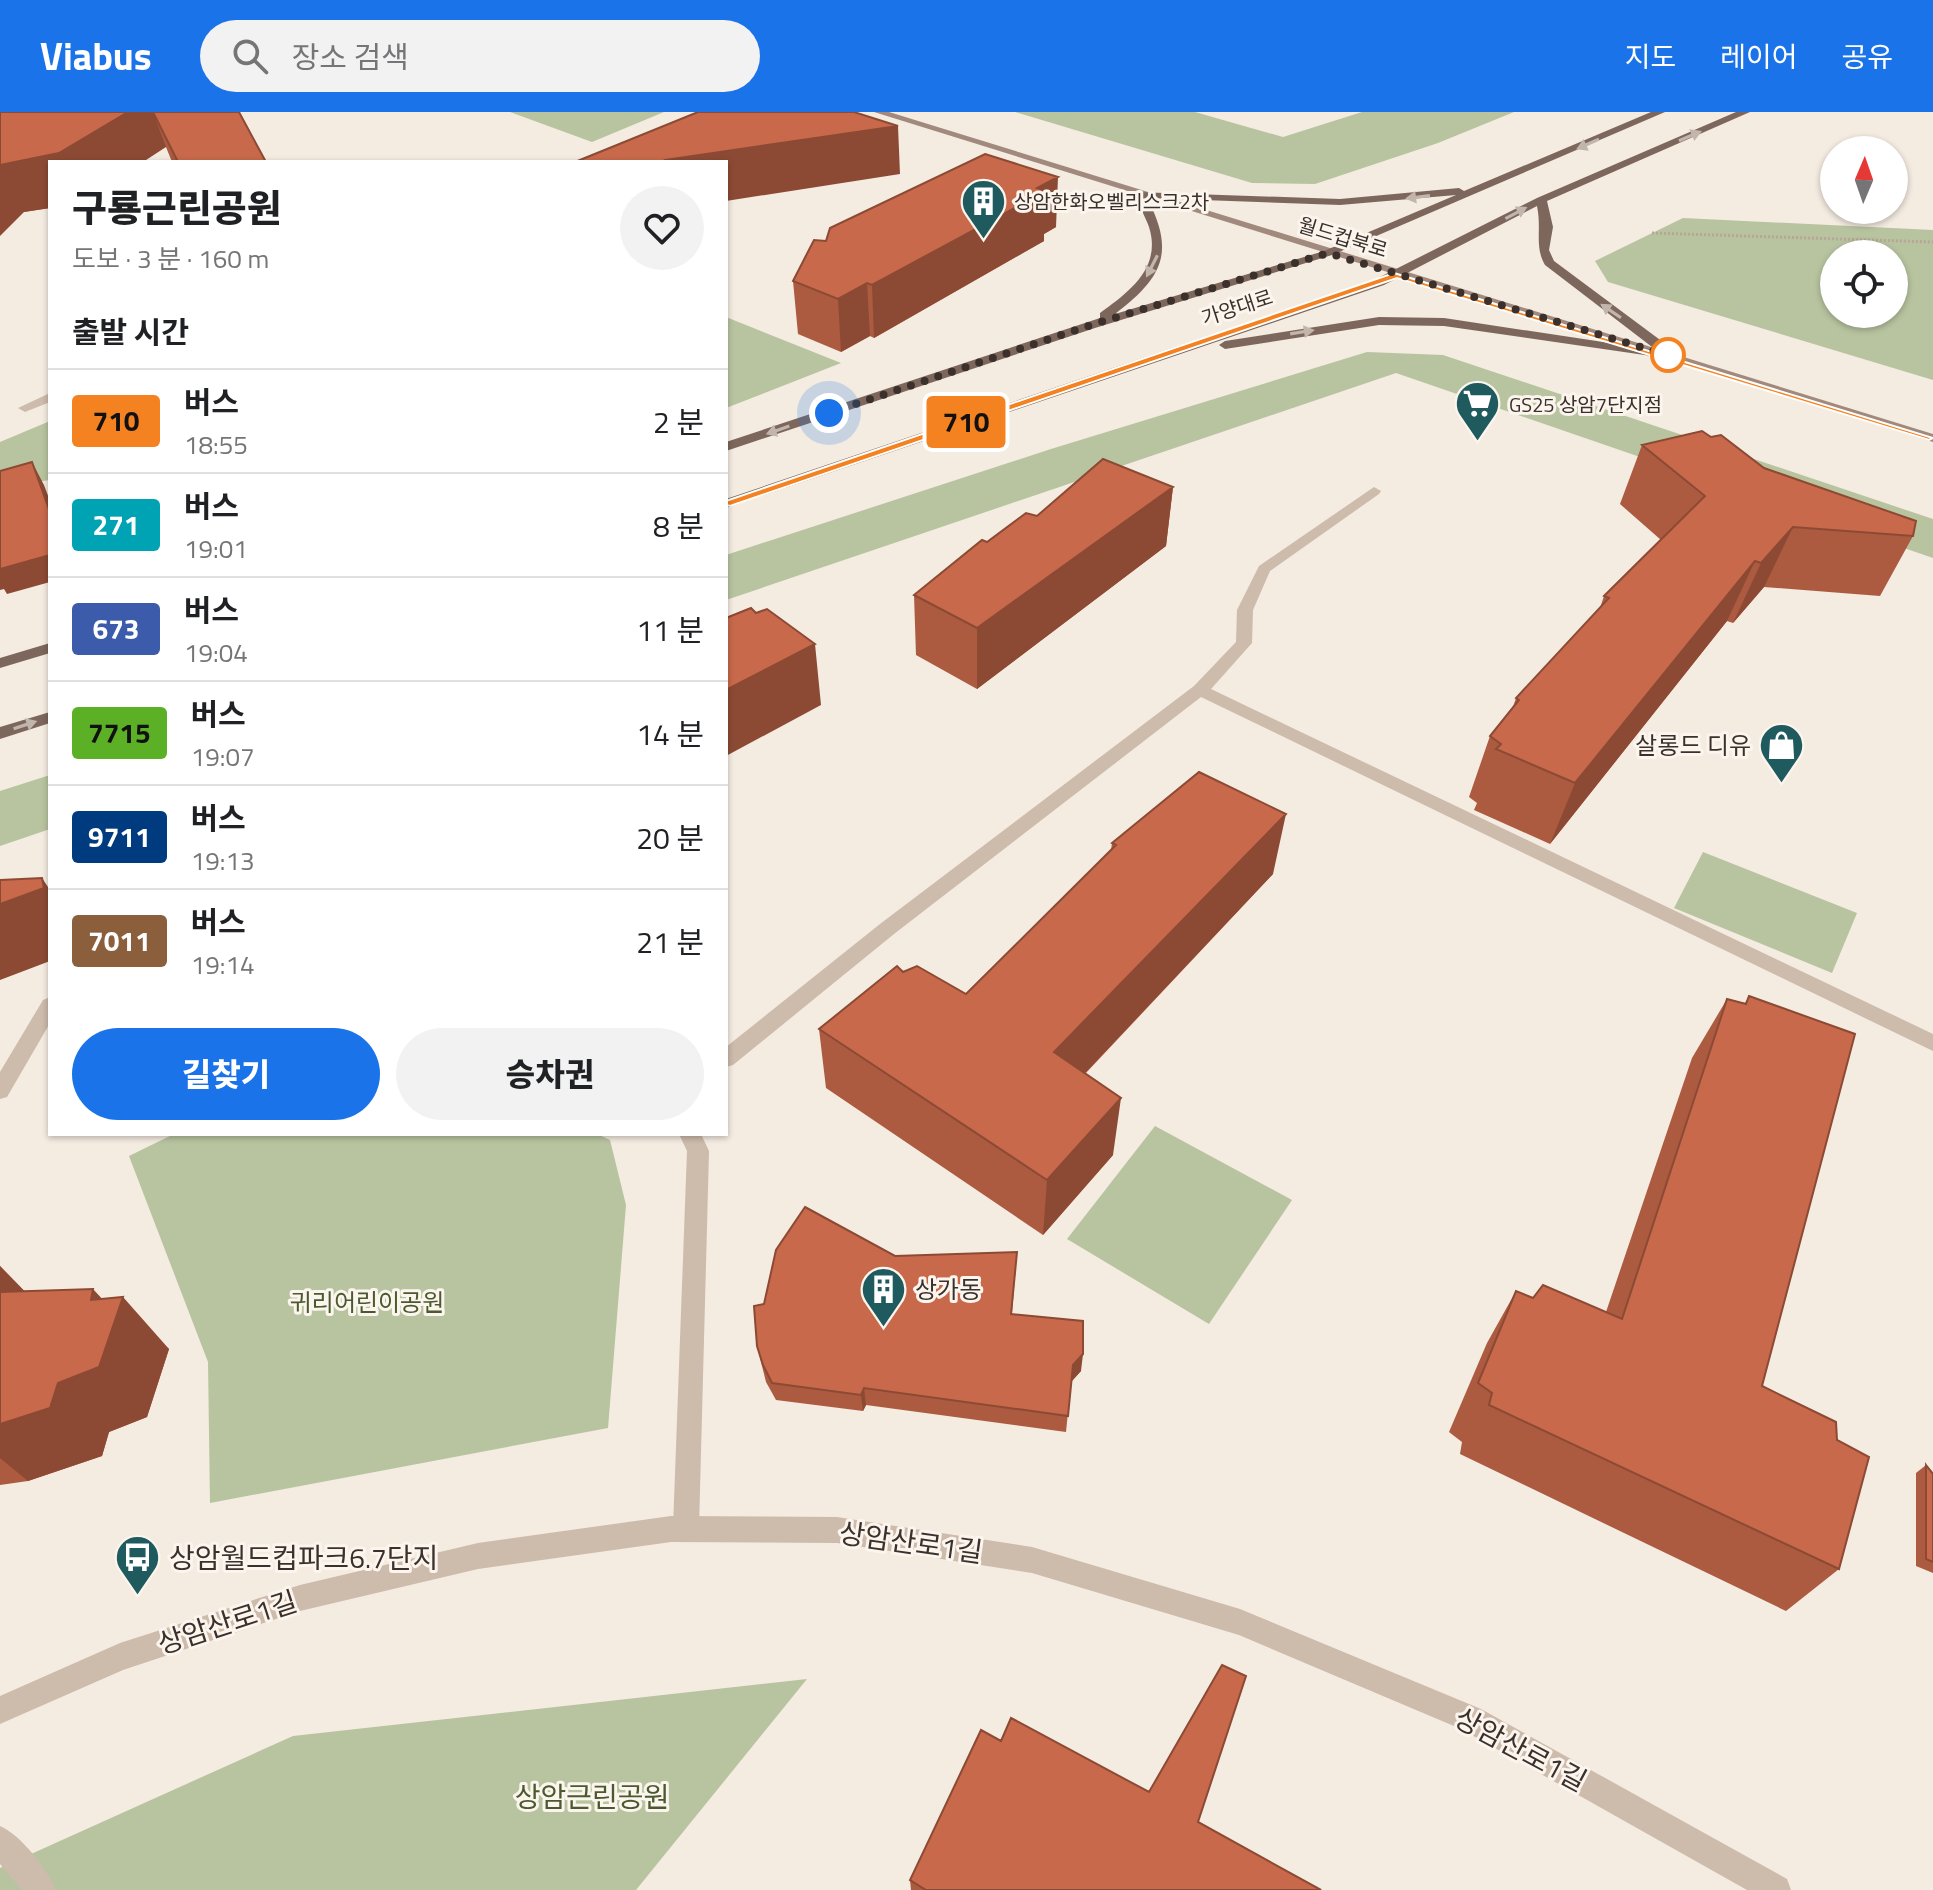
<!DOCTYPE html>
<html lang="ko">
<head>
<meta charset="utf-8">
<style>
  :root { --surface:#fff; --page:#f2f2f2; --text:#202124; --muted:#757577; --line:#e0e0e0; --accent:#1a73e8 }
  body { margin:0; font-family:"Titillium Web","Noto Sans KR",sans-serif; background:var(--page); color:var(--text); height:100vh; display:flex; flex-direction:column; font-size:30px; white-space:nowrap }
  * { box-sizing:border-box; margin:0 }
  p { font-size:26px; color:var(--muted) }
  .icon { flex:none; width:44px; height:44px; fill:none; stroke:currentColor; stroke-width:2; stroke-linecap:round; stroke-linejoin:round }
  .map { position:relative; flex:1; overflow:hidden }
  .sheet { position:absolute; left:48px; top:48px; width:680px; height:976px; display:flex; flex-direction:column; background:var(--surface); border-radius:0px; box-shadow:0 2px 6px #0004 }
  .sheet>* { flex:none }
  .badge { padding:0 16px; border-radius:6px; font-size:28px; line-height:52px }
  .needle { width:52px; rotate:2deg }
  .buttons { position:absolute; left:1820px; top:24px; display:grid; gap:16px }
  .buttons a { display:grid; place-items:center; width:88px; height:88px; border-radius:50%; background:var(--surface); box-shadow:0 2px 6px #0004; font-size:40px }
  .you { position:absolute; width:40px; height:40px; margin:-20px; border:6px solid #fff; border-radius:50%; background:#1a73e8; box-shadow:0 0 0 12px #1a73e833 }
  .map>.badge { position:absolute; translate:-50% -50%; box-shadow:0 0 0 4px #fff }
  h2 { padding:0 24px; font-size:30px; line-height:72px }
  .round { display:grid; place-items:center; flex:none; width:84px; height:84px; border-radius:42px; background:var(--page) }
  .head { display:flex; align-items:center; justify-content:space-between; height:136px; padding:0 24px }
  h1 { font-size:38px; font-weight:800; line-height:60px }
  .primary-button { display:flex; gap:16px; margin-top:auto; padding:16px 24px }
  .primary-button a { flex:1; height:92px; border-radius:48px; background:var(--accent); color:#fff; font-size:32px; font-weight:800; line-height:92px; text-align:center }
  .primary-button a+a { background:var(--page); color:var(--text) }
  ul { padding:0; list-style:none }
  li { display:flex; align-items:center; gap:24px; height:104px; padding:0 24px; border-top:2px solid var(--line) }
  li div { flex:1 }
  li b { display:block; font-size:30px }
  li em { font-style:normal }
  li .badge { min-width:88px; font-weight:700; text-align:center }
  header { display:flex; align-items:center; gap:48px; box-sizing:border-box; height:112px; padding:0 40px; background:var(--accent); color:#fff }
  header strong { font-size:38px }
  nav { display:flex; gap:44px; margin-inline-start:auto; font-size:28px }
  .search { width:560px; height:72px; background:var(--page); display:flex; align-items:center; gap:20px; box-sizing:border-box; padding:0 28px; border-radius:44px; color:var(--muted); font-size:30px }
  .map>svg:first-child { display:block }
  .green { fill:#b8c4a0; fill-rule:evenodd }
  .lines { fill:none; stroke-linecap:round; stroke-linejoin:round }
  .path { stroke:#b9a596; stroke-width:3; stroke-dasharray:2 2; stroke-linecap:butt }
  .lane { fill:#cdbbac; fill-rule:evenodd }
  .street { fill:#cdbbac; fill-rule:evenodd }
  .secondary { fill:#a18a7d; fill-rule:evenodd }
  .primary { fill:#7d675c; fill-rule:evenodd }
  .wall { fill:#ac5a40 }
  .shaded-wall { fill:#8c4a34 }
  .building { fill:#c8694b; stroke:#8c4a34; stroke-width:2 }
  .oneway { fill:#c2b5ac }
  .line { fill:#f58220; stroke:#fff; stroke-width:2 }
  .walk { stroke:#3b302b; stroke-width:8; stroke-dasharray:0 14.4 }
  .stop-dot { fill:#fff; stroke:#f58220; stroke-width:4 }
  .labels { text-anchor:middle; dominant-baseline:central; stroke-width:6; stroke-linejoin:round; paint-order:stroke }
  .far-poi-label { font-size:20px; fill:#3b302b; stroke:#fbf5ee; text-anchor:start }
  .far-street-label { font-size:20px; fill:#3b302b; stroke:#fbf5ee }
  .poi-label { font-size:24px; fill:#3b302b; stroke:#fbf5ee; text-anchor:end }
  .park-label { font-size:24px; fill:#4a5a2e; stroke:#fbf5ee }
  .near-street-label { font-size:28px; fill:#3b302b; stroke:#fbf5ee }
  .near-poi-label { font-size:28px; fill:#3b302b; stroke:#fbf5ee; text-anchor:start }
  .near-park-label { font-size:28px; fill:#4a5a2e; stroke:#fbf5ee }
</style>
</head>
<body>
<header>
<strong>Viabus</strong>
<div class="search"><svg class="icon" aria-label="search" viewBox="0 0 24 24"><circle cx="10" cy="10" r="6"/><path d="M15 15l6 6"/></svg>장소 검색</div>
<nav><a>지도</a><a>레이어</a><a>공유</a></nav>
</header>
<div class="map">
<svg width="1933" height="1778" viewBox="0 0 1933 1778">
  <rect width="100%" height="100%" fill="#f4ebe1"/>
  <path class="green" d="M510,0H664L592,30Z
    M1015,0H1195L1283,25L1362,0H1514L1438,31L1315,72L1252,71Z
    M1683,106L1933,118V268L1608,170L1595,149ZM1834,142H1894V202H1834Z
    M726,204V205L841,251L726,296Z
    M1367,240L1443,243L1933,407V446L1396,261L726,488V443L1051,337Z
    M50,309V368L0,375V330Z
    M50,663V717L0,734V679Z
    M1703,740L1857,801L1832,861L1674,796Z
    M1155,1014L1292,1088L1209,1212L1067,1127Z
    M174,1022H597L610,1028L626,1093L608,1316L210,1391L208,1250L129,1044Z
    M807,1567L636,1778H0V1756L293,1624Z"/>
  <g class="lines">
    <path class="path" d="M1652,121L1933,130"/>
    <path class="lane" d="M1374,375L1381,379L1379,382L1270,459L1253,498L1252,531L1211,577L1933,922V939L1201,585L894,822L733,953L726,955V935L880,812L1194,574L1236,530L1237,498L1259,454Z
      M679,1022H701L709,1039L699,1416L695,1425L686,1429L677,1425L673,1416L687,1039Z"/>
    <path class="street" d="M50,281V290L25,300L18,296Z
      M50,885V911L7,985L0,987V960L43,888Z
      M671,1404L837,1405L1032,1435L1240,1497L1481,1597L1787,1767L1791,1778H1747L1461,1617L1239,1523L1032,1461L837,1431L671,1430L478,1457L300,1499L123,1558L0,1612V1584L120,1531L300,1473L478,1431Z
      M0,1714C21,1723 47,1757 56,1778H22L0,1752Z"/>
    <path class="secondary" d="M874,0H889L1933,322V330Z"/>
    <path class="primary" d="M1651,0H1665L1332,143L1095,216L726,339V330L1100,206V201C1129,180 1162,156 1149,115C1145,103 1136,90 1136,80L1340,87L1459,76L1464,79ZM1456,83L1324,139L1115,202C1162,166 1176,141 1147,86L1340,93Z
      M1736,0H1750L1547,89L1553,115L1549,138L1554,149L1679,242V248L1444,214L1379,213L1225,237L1219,233L1225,229L1379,205L1444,206L1656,238L1545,153C1534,134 1542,118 1537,94L1384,173L726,396V387L1376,167L1537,86Z
      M50,531V541L0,556V546Z
      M50,600V611L0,627V615Z"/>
  </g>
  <path class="wall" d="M0,0H239L266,50H172L166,35L50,50V96L24,100Z
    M1056,115L1044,122V129L874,226L870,224L841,240L798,222L793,169L826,129Z
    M1642,333L1764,356L1913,424L1880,484L1764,475L1733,511L1727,509L1550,732L1474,698L1477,691L1469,685L1490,624L1513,595L1516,586L1600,496L1604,484L1661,428L1620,392Z
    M1173,375L1166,434L977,577L916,543L914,483L987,430L1037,404Z
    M1112,731L1273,762L1085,962L1113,1043L1043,1123L826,976L819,917L903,860L966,882L1111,738Z
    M1749,884L1762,1274L1839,1457L1786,1499L1460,1342L1462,1330L1449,1320L1487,1231L1516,1179L1533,1186L1606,1200L1692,946L1727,887L1745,891Z
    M1017,1140L1012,1202L1081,1259L1071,1270L1066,1320L866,1293L863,1299L776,1288L766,1270L757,1234L764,1192L895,1144Z
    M0,1154L24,1179L102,1187L169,1237L147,1305L109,1320L102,1344L28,1369L0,1373Z
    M1926,1353L1933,1362V1461L1916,1454V1361Z
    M1001,1629L1149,1680L1198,1710L1321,1778H911L910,1768Z"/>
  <path class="shaded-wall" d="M128,0H153L166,35L143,50H50V96L24,100L0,124V53Z
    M898,14L900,62L726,89V50H665V48Z
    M1058,65L1056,115L1044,122V129L874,226L872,173L1037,76Z
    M867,171L870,224L841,240L838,187Z
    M32,350L44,373L50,389V400Z
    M1173,375L1166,434L977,577V516Z
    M1793,415L1764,475L1733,511L1761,451Z
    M50,443V470L7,482L4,477L0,478V457Z
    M1755,449L1727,509L1550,732L1575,671Z
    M815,532L821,593L726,644V578Z
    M1286,702L1273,762L1050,998L1054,940Z
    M42,766L50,778V849L0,868V792Z
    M1121,986L1113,1043L1043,1123L1047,1068Z
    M0,1154L49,1204L0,1192Z
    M93,1177L117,1203L123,1185L169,1237L147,1305L109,1320L102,1344L28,1369L0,1346V1312L58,1271L91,1188Z
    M1083,1242L1081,1259L1071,1270L1073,1253Z
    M864,1276L866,1293L863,1299L861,1283Z"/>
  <path class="building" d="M0,0H128L59,41L0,53Z
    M153,0H239L266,50H178Z
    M698,0H854L898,14L665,48L666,50H575Z
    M985,42L1058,65L1037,76L1046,79L872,173L867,171L838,187L793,169L814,128L826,129L830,116Z
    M1702,319L1711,325L1721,323L1764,356L1916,409L1913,424L1793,415L1761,451L1755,449L1575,671L1496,637L1501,632L1490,624L1519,588L1516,586L1609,486L1604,484L1705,384L1642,333Z
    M1103,347L1173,375L977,516L914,483L982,428L987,430L1026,401L1037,404Z
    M32,350L50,400V443L0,457V359Z
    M751,496L756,501L767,497L815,532L726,578V506Z
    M1199,660L1286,702L1054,940L1121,986L1047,1068L819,917L897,854L903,860L917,854L966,882L1116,733L1112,731Z
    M42,766L44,776L0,792V768Z
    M1749,884L1855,922L1762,1274L1836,1310L1837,1328L1869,1345L1839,1457L1489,1293L1492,1281L1478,1271L1516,1179L1533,1186L1543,1173L1622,1207L1727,887L1746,892Z
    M805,1095L895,1144L1017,1140L1011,1202L1083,1209V1242L1073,1253L1068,1304L864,1276L861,1283L772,1271L763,1253L757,1234L754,1194L764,1192L776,1138Z
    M93,1177L91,1188L123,1185L99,1255L58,1271L50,1296L0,1312V1180Z
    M1926,1353L1933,1362V1450L1926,1447Z
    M1222,1553L1246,1564L1198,1710L1321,1778H926L910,1768L981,1618L1001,1629L1011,1606L1149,1680Z"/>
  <defs><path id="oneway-solid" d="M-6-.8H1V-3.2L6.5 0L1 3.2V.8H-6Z" transform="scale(2)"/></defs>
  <g class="oneway">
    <use href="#oneway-solid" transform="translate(1690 24) rotate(-23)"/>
    <use href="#oneway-solid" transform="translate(1588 32) rotate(156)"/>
    <use href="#oneway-solid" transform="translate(1418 85) rotate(173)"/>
    <use href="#oneway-solid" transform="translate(1516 101) rotate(-28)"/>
    <use href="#oneway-solid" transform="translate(1152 154) rotate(117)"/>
    <use href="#oneway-solid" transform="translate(1611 199) rotate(-146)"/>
    <use href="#oneway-solid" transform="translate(1302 220) rotate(-9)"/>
    <use href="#oneway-solid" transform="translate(778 318) rotate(161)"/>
    <use href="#oneway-solid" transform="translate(25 613) rotate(-18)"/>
  </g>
  <path class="line" d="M1394,161L1933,326L1929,328L1397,166L730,394L720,391Z"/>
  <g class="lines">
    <path class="walk" d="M829,301L1091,213L1328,141L1674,245L1668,243"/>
  </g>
  <defs>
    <symbol id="building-pin" viewBox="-11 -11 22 30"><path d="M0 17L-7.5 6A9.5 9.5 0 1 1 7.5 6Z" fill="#1f5a5e" stroke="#fbf5ee"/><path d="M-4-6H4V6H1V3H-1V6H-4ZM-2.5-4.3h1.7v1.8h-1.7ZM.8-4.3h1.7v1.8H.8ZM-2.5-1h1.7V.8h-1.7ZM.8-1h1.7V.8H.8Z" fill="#fff"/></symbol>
    <symbol id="supermarket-pin" viewBox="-11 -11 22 30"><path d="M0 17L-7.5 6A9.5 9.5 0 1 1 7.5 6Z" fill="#1f5a5e" stroke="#fbf5ee"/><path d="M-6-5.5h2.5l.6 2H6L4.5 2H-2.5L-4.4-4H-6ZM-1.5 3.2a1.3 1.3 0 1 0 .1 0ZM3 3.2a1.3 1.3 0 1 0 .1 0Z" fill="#fff"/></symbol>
    <symbol id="shop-pin" viewBox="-11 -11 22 30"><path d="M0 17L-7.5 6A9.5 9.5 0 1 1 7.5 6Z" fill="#1f5a5e" stroke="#fbf5ee"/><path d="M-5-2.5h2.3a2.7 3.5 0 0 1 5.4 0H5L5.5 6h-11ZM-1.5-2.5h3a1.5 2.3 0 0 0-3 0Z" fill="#fff"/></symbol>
    <symbol id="bus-pin" viewBox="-11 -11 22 30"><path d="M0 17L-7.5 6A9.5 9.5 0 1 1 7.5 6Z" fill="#1f5a5e" stroke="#fbf5ee"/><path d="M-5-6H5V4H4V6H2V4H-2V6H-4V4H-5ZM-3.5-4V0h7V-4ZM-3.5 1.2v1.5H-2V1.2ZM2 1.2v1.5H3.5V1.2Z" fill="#fff"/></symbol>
  </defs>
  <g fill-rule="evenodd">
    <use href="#building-pin" x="958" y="64" width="51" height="69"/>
    <use href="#supermarket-pin" x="1452" y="266" width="51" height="69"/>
    <use href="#shop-pin" x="1756" y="608" width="51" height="69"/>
    <use href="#building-pin" x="858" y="1152" width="51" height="69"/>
    <use href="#bus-pin" x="112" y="1420" width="51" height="69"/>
  </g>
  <circle class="stop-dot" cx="1668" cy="243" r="16"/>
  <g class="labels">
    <g class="far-poi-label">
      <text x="1014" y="89">상암한화오벨리스크2차</text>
      <text x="1509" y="292">GS25 상암7단지점</text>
    </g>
    <g class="far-street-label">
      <text transform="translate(1343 125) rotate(17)">월드컵북로</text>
      <text transform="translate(1237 195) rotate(-18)">가양대로</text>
    </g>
    <g class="poi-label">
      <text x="1751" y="633">살롱드 디유</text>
      <text x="915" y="1177" text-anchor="start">상가동</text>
    </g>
    <g class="park-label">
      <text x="367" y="1190">귀리어린이공원</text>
    </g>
    <g class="near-street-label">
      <text transform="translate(911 1430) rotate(8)">상암산로1길</text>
      <text transform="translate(227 1510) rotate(-18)">상암산로1길</text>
      <text transform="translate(1521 1637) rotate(28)">상암산로1길</text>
    </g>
    <g class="near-poi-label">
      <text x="169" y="1445">상암월드컵파크6.7단지</text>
    </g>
    <g class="near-park-label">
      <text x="592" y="1684">상암근린공원</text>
    </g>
  </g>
</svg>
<div class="buttons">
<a><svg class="needle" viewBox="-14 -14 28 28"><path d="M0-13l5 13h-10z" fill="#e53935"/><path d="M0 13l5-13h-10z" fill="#757577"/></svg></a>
<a><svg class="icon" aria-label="locate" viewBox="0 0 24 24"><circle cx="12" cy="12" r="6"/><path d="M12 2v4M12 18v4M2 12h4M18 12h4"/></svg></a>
</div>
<div class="you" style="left:829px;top:301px"></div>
<b class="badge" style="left:966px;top:310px;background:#f58220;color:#111">710</b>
<section class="sheet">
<div class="head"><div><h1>구룡근린공원</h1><p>도보 · 3 분 · 160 m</p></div><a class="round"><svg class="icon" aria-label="heart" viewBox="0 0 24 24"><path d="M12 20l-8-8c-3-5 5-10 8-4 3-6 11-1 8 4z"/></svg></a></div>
<h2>출발 시간</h2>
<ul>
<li><span class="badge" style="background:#f58220;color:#111">710</span><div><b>버스</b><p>18:55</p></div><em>2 분</em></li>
<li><span class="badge" style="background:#00a3b4;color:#fff">271</span><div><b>버스</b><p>19:01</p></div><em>8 분</em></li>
<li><span class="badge" style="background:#3d5bab;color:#fff">673</span><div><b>버스</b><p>19:04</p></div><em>11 분</em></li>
<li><span class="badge" style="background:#5bb025;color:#111">7715</span><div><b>버스</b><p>19:07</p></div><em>14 분</em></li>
<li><span class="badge" style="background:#003b80;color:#fff">9711</span><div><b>버스</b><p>19:13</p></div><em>20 분</em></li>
<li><span class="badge" style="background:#8b5e3c;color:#fff">7011</span><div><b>버스</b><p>19:14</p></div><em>21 분</em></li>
</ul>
<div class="primary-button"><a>길찾기</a><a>승차권</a></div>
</section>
</div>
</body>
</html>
